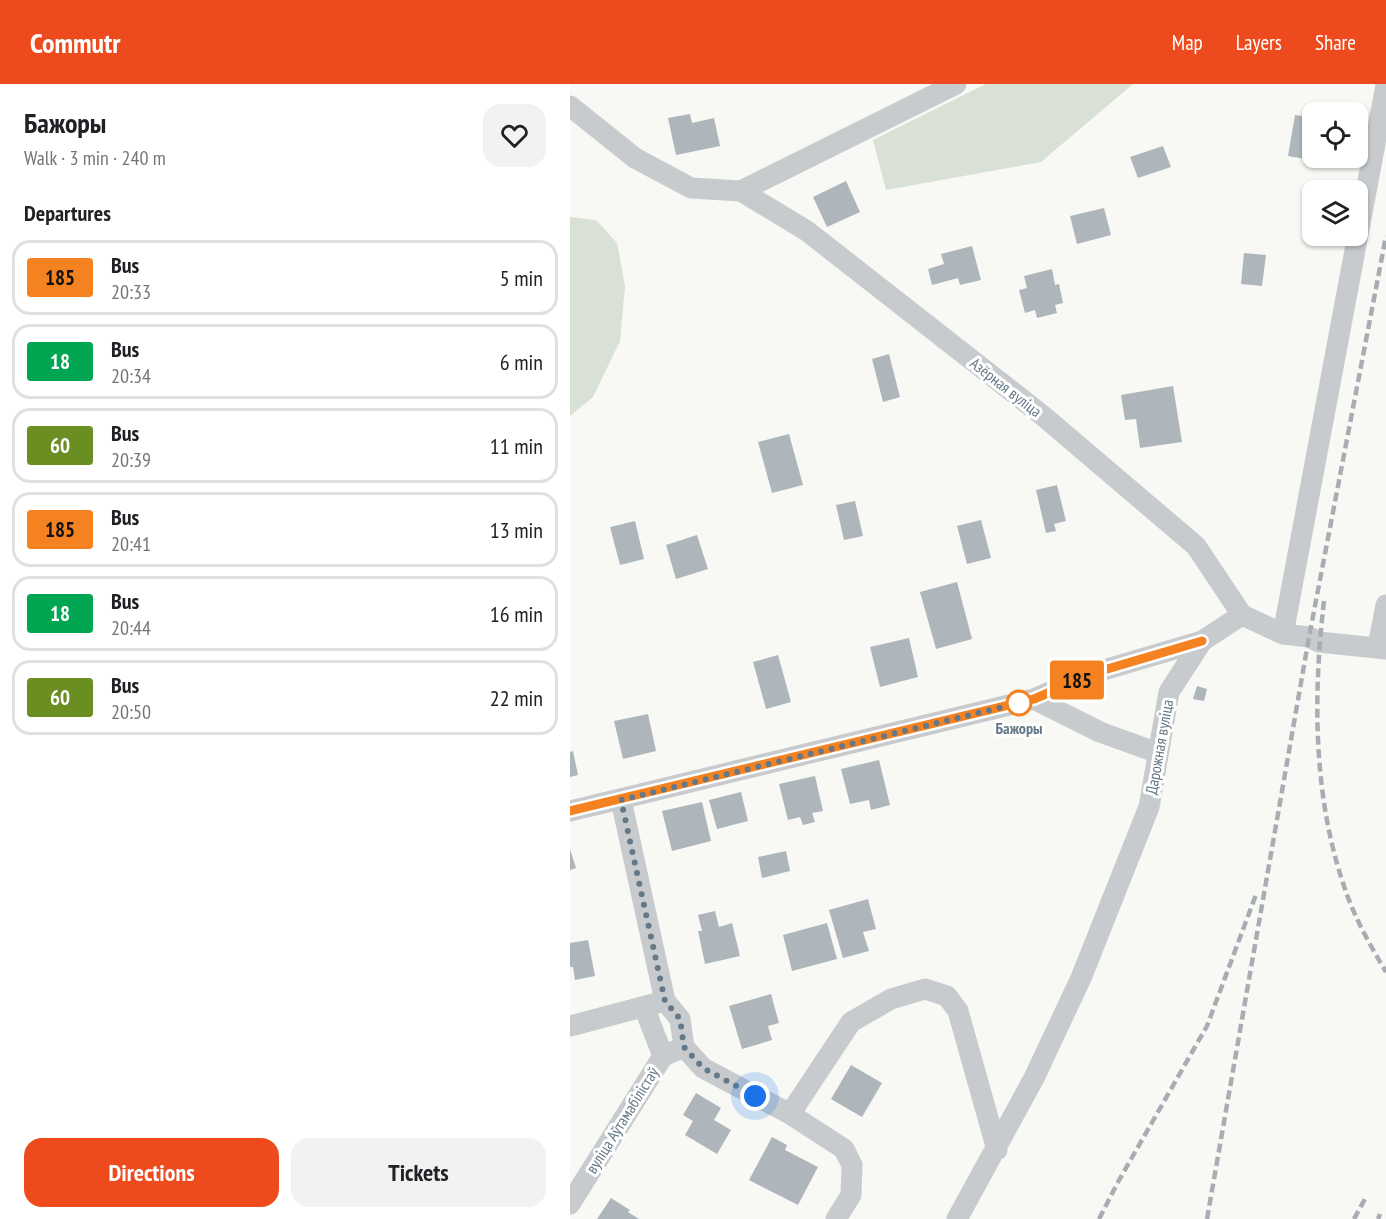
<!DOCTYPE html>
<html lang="en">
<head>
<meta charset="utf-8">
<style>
  :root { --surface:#fff; --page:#f2f2f2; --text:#202124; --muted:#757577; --line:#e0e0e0; --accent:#ed4b1e }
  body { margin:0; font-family:"PT Sans Narrow",sans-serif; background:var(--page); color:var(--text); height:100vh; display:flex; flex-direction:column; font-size:22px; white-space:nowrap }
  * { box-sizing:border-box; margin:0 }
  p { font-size:20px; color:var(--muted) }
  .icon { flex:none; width:33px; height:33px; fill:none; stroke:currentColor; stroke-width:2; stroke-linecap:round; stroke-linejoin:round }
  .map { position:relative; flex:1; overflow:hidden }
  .sheet { display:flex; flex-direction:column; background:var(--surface); width:570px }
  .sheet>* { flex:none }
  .badge { padding:0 12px; border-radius:4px; font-size:21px; line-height:39px }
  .buttons { position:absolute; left:732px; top:18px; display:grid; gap:12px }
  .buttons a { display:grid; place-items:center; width:66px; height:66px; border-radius:12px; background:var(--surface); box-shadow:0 2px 4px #0004; font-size:30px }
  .you { position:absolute; width:30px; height:30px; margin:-15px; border:4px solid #fff; border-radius:50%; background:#1a73e8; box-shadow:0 0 0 9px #1a73e833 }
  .map>.badge { position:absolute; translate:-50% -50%; box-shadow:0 0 0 3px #fff }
  h2 { padding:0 24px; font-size:22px; line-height:54px }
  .round { display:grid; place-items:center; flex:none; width:63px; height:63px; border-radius:18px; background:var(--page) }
  .summary { display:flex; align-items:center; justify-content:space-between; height:102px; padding:0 24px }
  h1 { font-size:28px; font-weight:700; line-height:45px }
  .cta { display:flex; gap:12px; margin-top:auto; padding:12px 24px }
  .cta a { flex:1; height:69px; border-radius:18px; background:var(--accent); color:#fff; font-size:24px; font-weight:700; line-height:69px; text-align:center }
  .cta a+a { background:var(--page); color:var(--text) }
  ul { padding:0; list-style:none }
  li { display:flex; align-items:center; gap:18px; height:75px; margin:0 12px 9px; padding:0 12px; border:3px solid var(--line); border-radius:18px }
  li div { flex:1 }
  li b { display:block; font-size:22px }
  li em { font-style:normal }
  li .badge { min-width:66px; font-weight:700; text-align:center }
  header { display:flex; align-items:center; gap:36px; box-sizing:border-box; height:84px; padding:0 30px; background:var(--accent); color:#fff }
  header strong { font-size:28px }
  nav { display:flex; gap:33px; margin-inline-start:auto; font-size:21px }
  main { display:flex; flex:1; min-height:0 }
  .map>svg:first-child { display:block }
  .green { fill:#d9e0d5 }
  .building { fill:#aeb6bc }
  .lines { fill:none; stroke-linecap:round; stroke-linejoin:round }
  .minor { stroke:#c7cbce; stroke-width:21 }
  .rail { stroke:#a7adb3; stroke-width:4.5; stroke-dasharray:9 4.5; stroke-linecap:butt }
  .line-casing { stroke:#fff; stroke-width:14 }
  .line { stroke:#f58220; stroke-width:9 }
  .walk { stroke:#657887; stroke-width:6; stroke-dasharray:0 10.8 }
  .stop-dot { fill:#fff; stroke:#f58220; stroke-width:3 }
  .labels { text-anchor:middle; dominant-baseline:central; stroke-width:6; stroke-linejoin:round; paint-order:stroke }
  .street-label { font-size:16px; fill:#657887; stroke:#fff }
  .stop-label { font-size:16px; font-weight:bold; fill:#657887; stroke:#fff }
</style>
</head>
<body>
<header>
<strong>Commutr</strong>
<nav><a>Map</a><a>Layers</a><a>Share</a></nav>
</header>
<main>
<section class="sheet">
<div class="summary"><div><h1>Бажоры</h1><p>Walk · 3 min · 240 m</p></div><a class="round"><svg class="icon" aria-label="heart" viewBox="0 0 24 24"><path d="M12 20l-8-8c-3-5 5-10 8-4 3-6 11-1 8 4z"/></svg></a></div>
<h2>Departures</h2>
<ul>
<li><span class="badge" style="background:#f58220;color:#111">185</span><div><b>Bus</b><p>20:33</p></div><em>5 min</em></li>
<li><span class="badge" style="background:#00a651;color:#fff">18</span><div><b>Bus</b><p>20:34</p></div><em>6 min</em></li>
<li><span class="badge" style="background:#6b8e23;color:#fff">60</span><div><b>Bus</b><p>20:39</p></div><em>11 min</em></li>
<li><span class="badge" style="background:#f58220;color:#111">185</span><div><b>Bus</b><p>20:41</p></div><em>13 min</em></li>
<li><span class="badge" style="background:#00a651;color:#fff">18</span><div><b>Bus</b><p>20:44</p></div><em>16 min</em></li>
<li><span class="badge" style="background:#6b8e23;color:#fff">60</span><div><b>Bus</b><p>20:50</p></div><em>22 min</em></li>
</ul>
<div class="cta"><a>Directions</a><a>Tickets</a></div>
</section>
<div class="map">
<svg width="816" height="1135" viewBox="0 0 816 1135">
  <rect width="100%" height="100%" fill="#f8f8f4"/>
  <path class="green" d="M416,0H563L471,78L316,106L303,56Z
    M0,133L26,136L47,159L55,202L50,257L23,313L0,332Z"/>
  <path class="building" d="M120,30L122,39L144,34L150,62L106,71L98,34Z
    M725,31L742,34V74H761L760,80L751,79V83L734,80L735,75L718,72Z
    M593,62L601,83L568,94L560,73Z
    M276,97L290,128L257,143L243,113Z
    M534,124L541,151L507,160L500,132Z
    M402,162L411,196L390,201L388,194L362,201L358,185L374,180L371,170Z
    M674,169L696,171L692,202L671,200Z
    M482,185L485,201L489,200L493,219L485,221L487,229L467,234L465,226L455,229L449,206L457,204L454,192Z
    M319,270L330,313L313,318L302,275Z
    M603,302L612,358L570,364L566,335L555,336L551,311Z
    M219,350L233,401L202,409L188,358Z
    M487,401L496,437L484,440L486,447L476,449L466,406Z
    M285,417L293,452L274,456L266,421Z
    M411,436L421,474L397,480L387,442Z
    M65,437L74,475L50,481L40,443Z
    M127,451L138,485L106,495L96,461Z
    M387,498L402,555L366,565L350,508Z
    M339,554L348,593L310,603L300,563Z
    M208,571L221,618L196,625L183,578Z
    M627,602L637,605L634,617L623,615Z
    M78,630L86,667L53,675L44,637Z
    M3,667L8,691L0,693V668Z
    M309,676L320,721L301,726L299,716L280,720L271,685Z
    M245,692L253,727L242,729L245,738L233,741L230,733L218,736L209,700Z
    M171,708L178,737L147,745L139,716Z
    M132,718L141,757L102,767L92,727Z
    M0,765L6,784L0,786Z
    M216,767L220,787L192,794L188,773Z
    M298,815L306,845L293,848L299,867L273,874L259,826Z
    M145,827L149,843L162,839L170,872L135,880L128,847H132L128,831Z
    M257,839L267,875L222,887L213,851Z
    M18,856L25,892L5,896L3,883H0V859Z
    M201,910L209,939L198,942L202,956L172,965L159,922Z
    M281,981L312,999L292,1033L261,1015Z
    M126,1009L151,1024L144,1036L161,1046L147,1070L115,1051L123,1037L113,1031Z
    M202,1053L217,1061L215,1066L248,1083L228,1121L179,1096Z
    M41,1114L60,1126L58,1128L69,1135H27Z"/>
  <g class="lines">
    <path class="minor" d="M0,22L65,74L121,104L171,107L237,147L472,331L626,462L672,531
      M171,107L386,0
      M713,550L739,553L749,558L816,565
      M808,563L816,521
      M464,615L530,648L588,669
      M51,716L95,917L110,935L114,963L133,984L220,1030L274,1065L282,1081L281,1111L266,1135
      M0,727L464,615L527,588L632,557
      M74,923L93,972
      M0,942L95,917
      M220,1030L281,938L321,915L355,905L377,912L388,927L427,1066
      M0,1120L93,972L114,963
      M387,1135L464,994L511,894L579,723L599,608L632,557L672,531L713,550L816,1"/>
    <path class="rail" d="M754,517C743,611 743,711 774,802C784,833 800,861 816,888
      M529,1135L548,1098L637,942L687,808
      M637,1135L739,553L816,152
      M784,1135L795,1115
      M808,1135L810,1130"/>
  </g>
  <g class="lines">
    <defs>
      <path id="line" d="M0,727L464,615L527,588L632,557"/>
    </defs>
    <use href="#line" class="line-casing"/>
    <use href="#line" class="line"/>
    <path class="walk" d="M185,1012L133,984L114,963L110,935L95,917L51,716L449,619"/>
  </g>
  <circle class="stop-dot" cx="449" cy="619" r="12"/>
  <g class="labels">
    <g class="street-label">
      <text transform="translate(436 303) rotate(38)">Азёрная вуліца</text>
      <text transform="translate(589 663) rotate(-80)">Дарожная вуліца</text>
      <text transform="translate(52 1036) rotate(-58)">вуліца Аўтамабілістаў</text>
    </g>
    <g class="stop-label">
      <text x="449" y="644">Бажоры</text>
    </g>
  </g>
</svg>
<div class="buttons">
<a><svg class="icon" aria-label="locate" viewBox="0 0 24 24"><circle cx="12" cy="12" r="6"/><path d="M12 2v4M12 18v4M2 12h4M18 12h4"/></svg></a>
<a><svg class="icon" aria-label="layers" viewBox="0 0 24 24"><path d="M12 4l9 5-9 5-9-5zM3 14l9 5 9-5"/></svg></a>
</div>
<div class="you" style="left:185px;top:1012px"></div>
<b class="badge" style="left:507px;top:596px;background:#f58220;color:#111">185</b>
</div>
</main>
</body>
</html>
